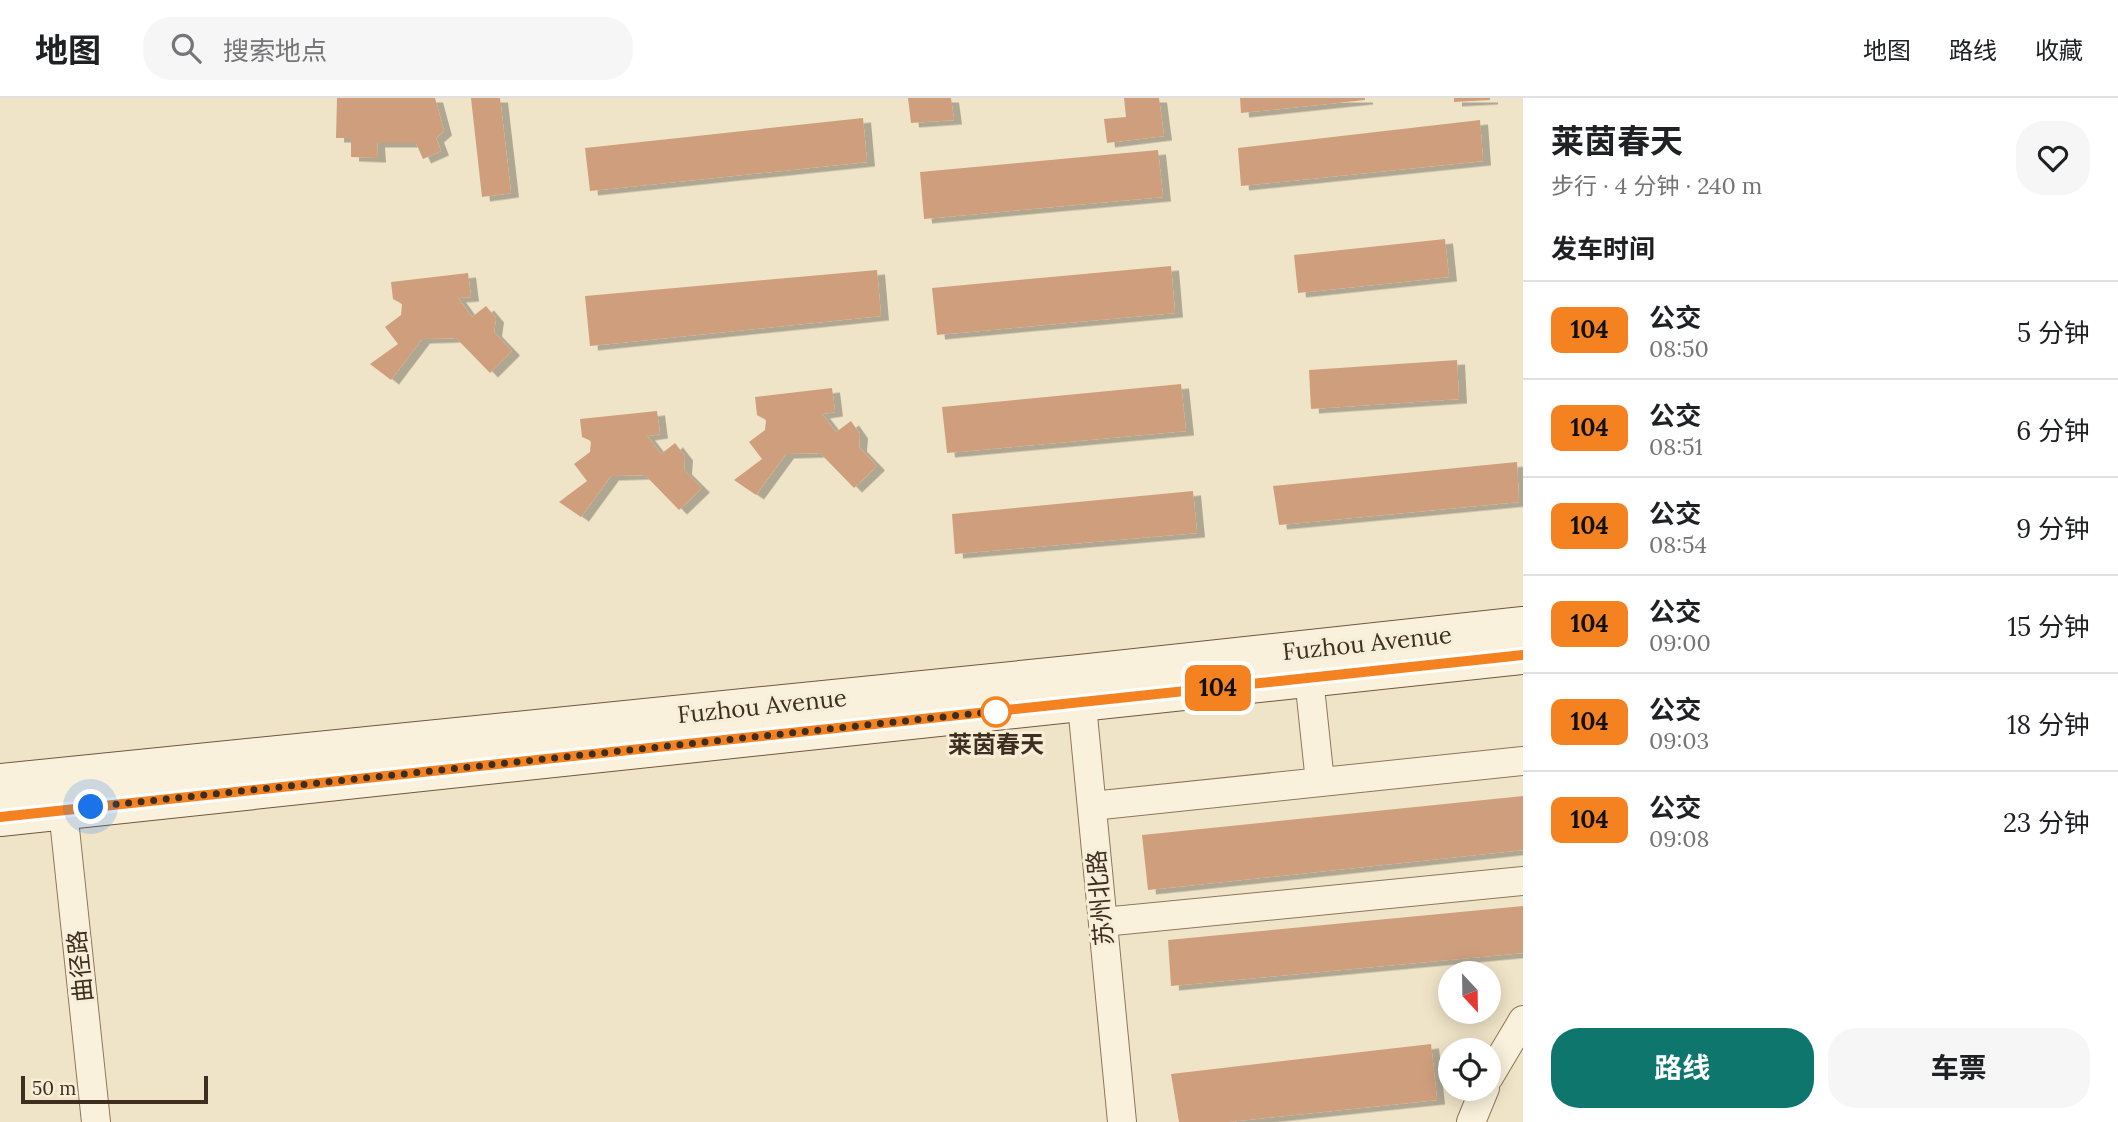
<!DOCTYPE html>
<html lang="zh">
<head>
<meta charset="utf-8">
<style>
  :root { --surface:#fff; --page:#f6f6f6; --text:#202124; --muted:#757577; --line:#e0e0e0; --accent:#0f766e }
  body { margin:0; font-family:Lora,"Noto Sans SC",serif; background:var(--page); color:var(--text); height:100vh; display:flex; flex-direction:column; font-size:26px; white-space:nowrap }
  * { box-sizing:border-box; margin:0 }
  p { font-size:23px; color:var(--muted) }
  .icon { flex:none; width:38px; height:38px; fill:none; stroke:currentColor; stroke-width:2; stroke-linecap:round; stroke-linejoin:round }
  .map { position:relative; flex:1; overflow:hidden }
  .details { display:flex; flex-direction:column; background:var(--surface); width:595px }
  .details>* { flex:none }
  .badge { padding:0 14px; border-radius:10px; font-size:24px; line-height:46px }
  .needle { width:46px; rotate:158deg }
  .buttons { position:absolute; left:1438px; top:863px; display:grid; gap:14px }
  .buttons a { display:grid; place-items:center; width:63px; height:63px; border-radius:50%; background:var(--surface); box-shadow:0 4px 18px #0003; font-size:35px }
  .scale { position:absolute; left:21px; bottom:18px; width:187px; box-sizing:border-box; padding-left:7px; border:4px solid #3d2e20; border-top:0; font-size:19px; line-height:24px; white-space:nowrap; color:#3d2e20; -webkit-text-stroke:5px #f7eed8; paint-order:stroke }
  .you { position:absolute; width:35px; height:35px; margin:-18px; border:5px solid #fff; border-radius:50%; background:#1a73e8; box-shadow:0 0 0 10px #1a73e833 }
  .map>.badge { position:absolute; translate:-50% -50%; box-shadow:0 0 0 4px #fff }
  h2 { padding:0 28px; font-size:26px; line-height:63px }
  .round { display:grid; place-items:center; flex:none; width:74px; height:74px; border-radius:28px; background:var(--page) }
  .headline { display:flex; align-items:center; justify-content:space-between; height:119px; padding:0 28px }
  h1 { font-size:33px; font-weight:700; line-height:52px }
  .button { display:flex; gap:14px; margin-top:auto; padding:14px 28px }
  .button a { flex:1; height:80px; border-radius:28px; background:var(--accent); color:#fff; font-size:28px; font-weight:700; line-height:80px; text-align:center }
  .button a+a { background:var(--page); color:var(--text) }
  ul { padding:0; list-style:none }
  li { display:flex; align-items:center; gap:21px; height:98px; padding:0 28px; border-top:2px solid var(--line) }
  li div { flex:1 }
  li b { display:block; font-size:26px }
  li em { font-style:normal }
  li .badge { min-width:77px; font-weight:700; text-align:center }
  header { display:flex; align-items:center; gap:42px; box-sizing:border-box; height:98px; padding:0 35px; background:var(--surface); border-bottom:2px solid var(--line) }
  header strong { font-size:33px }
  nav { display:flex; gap:38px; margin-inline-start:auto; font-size:24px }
  .search { width:490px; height:63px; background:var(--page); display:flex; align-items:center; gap:18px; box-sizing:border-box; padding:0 24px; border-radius:28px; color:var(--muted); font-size:26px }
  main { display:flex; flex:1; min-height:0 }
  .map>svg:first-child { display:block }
  .building { fill:#cf9f7d; filter:url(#shadow) }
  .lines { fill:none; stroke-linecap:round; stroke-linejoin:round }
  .minor-casing { stroke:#8d765c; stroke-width:30 }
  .secondary-casing { stroke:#6f573f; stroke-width:40 }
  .minor { stroke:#faf1dc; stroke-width:28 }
  .secondary { stroke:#faf1dc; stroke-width:38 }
  .line-casing { stroke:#fff; stroke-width:16 }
  .line { stroke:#f58220; stroke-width:10 }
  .walk { stroke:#3d2e20; stroke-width:7; stroke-dasharray:0 12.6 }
  .stop-dot { fill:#fff; stroke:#f58220; stroke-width:3.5 }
  .labels { text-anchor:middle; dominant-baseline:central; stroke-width:6; stroke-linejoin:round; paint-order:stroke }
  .street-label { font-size:24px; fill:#3d2e20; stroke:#f7eed8 }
  .stop-label { font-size:24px; font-weight:bold; fill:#3d2e20; stroke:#f7eed8 }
</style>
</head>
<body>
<header>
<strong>地图</strong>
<div class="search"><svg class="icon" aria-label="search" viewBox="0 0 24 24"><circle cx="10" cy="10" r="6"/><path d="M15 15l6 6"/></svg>搜索地点</div>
<nav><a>地图</a><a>路线</a><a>收藏</a></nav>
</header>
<main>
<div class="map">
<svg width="1523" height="1024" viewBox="0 0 1523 1024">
  <defs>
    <filter id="shadow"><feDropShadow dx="8" dy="4.5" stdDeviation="0" flood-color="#0004"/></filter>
  </defs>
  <rect width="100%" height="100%" fill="#f0e4c8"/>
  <path class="building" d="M337,0H435L444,33L436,40L441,53L423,61L416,45H377L378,60L351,59V40H336Z
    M471,0H500L511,95L482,99Z
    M908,0H951L954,22L911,25Z
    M1124,0H1159L1164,38L1107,45L1104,21L1126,19Z
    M1240,0H1365V2L1241,15Z
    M1454,0H1490V2L1454,4Z
    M863,20L867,64L590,93L585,50Z
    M1480,22L1483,63L1241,88L1238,50Z
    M1158,52L1163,99L924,121L920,74Z
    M1445,141L1449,179L1298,195L1294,157Z
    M1171,168L1175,215L937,237L932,190Z
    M877,172L881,218L590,248L585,198Z
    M468,175L471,199L458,200L472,219L486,208L496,220L494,234L512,253L490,275L456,240L422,241L391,282L370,266L398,246L385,229L401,217L402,206L393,201L391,184Z
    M1457,262L1459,301L1311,311L1309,272Z
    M1181,286L1186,333L947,355L942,309Z
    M832,290L835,314L822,316L836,334L851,323L860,336L859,349L877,368L854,390L820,355L786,356L756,397L734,382L762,361L749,344L765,332L766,322L757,317L755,299Z
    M657,313L660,336L647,338L661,356L675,345L685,358L684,372L702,390L679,412L645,377L611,378L581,419L559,404L587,383L574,366L590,354L591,343L582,339L580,321Z
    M1517,364L1519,404L1279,427L1273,388Z
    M1193,393L1197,435L955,456L952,416Z
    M1523,698V752L1148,792L1142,737Z
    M1523,808V855L1171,888L1168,842Z
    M1431,946L1437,1002L1228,1024H1179L1171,976Z"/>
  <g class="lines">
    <defs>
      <path id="minor" d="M1307,561L1320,684
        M1080,586L1122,1024
        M1092,708L1523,663
        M63,712L96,1024
        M1103,824L1523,783
        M1489,979L1523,922
        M1471,1024L1485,990"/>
      <path id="secondary" d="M0,685L1080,576L1523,528
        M0,719L1523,557"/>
    </defs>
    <use href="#minor" class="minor-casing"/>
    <use href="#secondary" class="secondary-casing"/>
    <use href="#minor" class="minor"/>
    <use href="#secondary" class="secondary"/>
  </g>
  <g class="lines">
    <defs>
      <path id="line" d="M0,719L1523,557"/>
    </defs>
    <use href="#line" class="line-casing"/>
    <use href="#line" class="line"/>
    <path class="walk" d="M91,709L999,613L996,614"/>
  </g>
  <circle class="stop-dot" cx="996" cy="614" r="14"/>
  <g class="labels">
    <g class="street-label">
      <text transform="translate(1367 545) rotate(-6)">Fuzhou Avenue</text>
      <text transform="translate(762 608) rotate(-6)">Fuzhou Avenue</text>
      <text transform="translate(1100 800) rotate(-95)">苏州北路</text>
      <text transform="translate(80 868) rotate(-96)">曲径路</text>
    </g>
    <g class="stop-label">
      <text x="996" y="646">莱茵春天</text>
    </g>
  </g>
</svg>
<div class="buttons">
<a><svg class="needle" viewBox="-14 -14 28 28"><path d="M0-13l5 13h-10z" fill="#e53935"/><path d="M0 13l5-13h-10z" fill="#757577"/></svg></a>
<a><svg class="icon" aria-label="locate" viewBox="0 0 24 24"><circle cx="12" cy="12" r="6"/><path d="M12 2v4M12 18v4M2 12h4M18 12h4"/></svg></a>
</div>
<div class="scale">50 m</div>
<div class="you" style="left:91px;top:709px"></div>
<b class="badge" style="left:1218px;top:590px;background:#f58220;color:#111">104</b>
</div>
<section class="details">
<div class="headline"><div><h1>莱茵春天</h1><p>步行 · 4 分钟 · 240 m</p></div><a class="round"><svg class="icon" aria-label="heart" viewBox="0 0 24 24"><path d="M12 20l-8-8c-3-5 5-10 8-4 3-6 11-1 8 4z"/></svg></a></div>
<h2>发车时间</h2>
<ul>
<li><span class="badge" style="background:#f58220;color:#111">104</span><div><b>公交</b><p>08:50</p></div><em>5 分钟</em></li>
<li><span class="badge" style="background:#f58220;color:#111">104</span><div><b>公交</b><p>08:51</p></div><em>6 分钟</em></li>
<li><span class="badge" style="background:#f58220;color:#111">104</span><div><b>公交</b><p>08:54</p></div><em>9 分钟</em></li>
<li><span class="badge" style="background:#f58220;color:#111">104</span><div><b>公交</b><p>09:00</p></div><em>15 分钟</em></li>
<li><span class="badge" style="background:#f58220;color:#111">104</span><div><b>公交</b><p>09:03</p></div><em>18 分钟</em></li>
<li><span class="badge" style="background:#f58220;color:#111">104</span><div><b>公交</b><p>09:08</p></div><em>23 分钟</em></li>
</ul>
<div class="button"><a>路线</a><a>车票</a></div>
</section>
</main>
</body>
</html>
